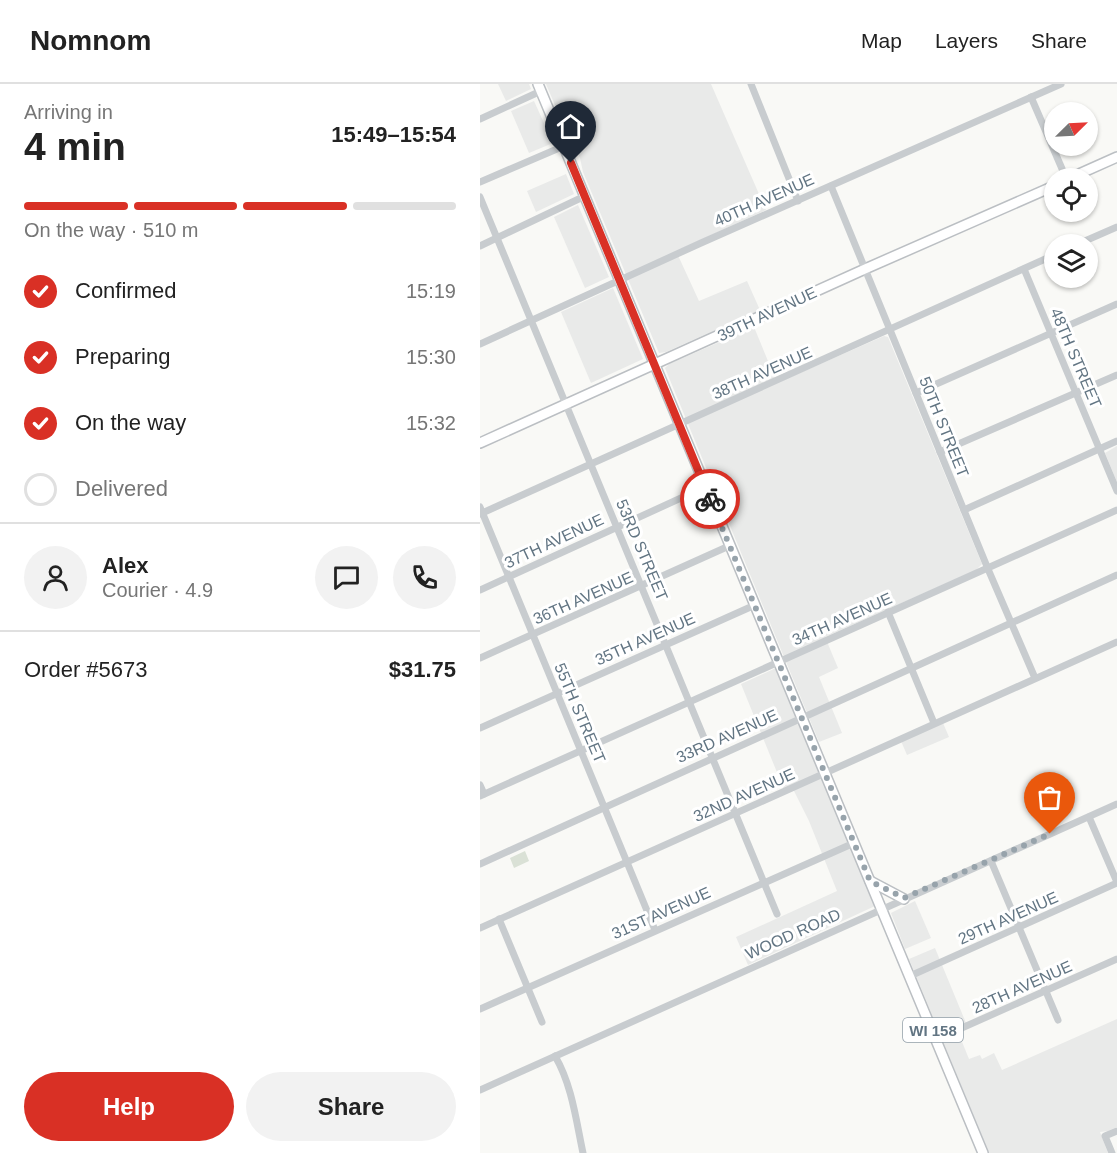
<!DOCTYPE html>
<meta charset="utf-8">
<style>
:root{--surface:#fff;--page:#f2f2f2;--text:#222;--muted:#767676;--line:#e0e0e0;--accent:#d93025}
body{margin:0;font-family:Arial,sans-serif;background:var(--page);color:var(--text);height:100vh;display:flex;flex-direction:column;font-size:22px;white-space:nowrap}
*{box-sizing:border-box;margin:0}
p{font-size:20px;color:var(--muted)}
.icon{flex:none;width:33px;height:33px;fill:none;stroke:currentColor;stroke-width:2;stroke-linecap:round;stroke-linejoin:round}
.map{position:relative;flex:1;overflow:hidden}
.sheet{display:flex;flex-direction:column;background:var(--surface);width:480px}
.sheet>*{flex:none}
.needle{width:39px;rotate:66deg}
.buttons{position:absolute;left:564px;top:18px;display:grid;gap:12px}
.buttons a{display:grid;place-items:center;width:54px;height:54px;border-radius:50%;background:var(--surface);box-shadow:0 2px 4px #0004;font-size:30px}
.pin{position:absolute;display:grid;place-items:center;width:51px;height:51px;color:#fff;margin:-62px -26px;border-radius:50% 50% 50% 0;rotate:-45deg;box-shadow:0 0 6px #0007}
.pin .icon{rotate:45deg}
.courier{position:absolute;display:grid;place-items:center;width:60px;height:60px;margin:-30px;border:4px solid #d93025;border-radius:50%;background:#fff;color:#222;box-shadow:0 2px 8px #0007}
.summary em{font-style:normal;font-weight:800}
.summary div{display:flex;flex-direction:column-reverse}
.summary{display:flex;align-items:center;justify-content:space-between;height:102px;padding:0 24px}
h1{font-size:39px;font-weight:800;line-height:45px}
.bar{display:grid;grid-template-columns:repeat(4,1fr);gap:9px 6px;align-content:center;height:72px;padding:0 24px}
.bar i{height:8px;border-radius:4px;background:var(--line)}
.bar .selected{background:var(--accent)}
.bar p{grid-column:span 4}
.line{display:flex;align-items:center;gap:15px;padding:0 24px;border-top:2px solid var(--line)}
.line div{flex:1}
.round{display:grid;place-items:center;flex:none;width:63px;height:63px;border-radius:32px;background:var(--page)}
ol{padding:0 24px;list-style:none}
li{display:flex;align-items:center;gap:18px;height:66px}
li p{margin-inline-start:auto}
li .icon{padding:6px;border-radius:50%;background:var(--accent);color:#fff;stroke-width:4}
li:last-child{color:var(--muted)}
li i{width:33px;height:33px;border:3px solid var(--line);border-radius:50%}
.cta{display:flex;gap:12px;margin-top:auto;padding:12px 24px}
.cta a{flex:1;height:69px;border-radius:36px;background:var(--accent);color:#fff;font-size:24px;font-weight:800;line-height:69px;text-align:center}
.cta a+a{background:var(--page);color:var(--text)}
header{display:flex;align-items:center;gap:36px;box-sizing:border-box;height:84px;padding:0 30px;background:var(--surface);border-bottom:2px solid var(--line)}
header strong{font-size:28px}
nav{display:flex;gap:33px;margin-inline-start:auto;font-size:21px}
main{display:flex;flex:1;min-height:0}
.map>svg:first-child{display:block}
</style>
<header>
<strong>Nomnom</strong>
<nav><a>Map</a><a>Layers</a><a>Share</a></nav>
</header>
<main>
<section class="sheet">
<div class="summary"><div><h1>4 min</h1><p>Arriving in</p></div><em>15:49–15:54</em></div>
<div class="bar"><i class="selected"></i><i class="selected"></i><i class="selected"></i><i></i><p>On the way · 510 m</p></div>
<ol>
<li><svg class="icon" aria-label="check" viewBox="0 0 24 24"><path d="M5 12l5 5 9-10"/></svg>Confirmed<p>15:19</p></li>
<li><svg class="icon" aria-label="check" viewBox="0 0 24 24"><path d="M5 12l5 5 9-10"/></svg>Preparing<p>15:30</p></li>
<li><svg class="icon" aria-label="check" viewBox="0 0 24 24"><path d="M5 12l5 5 9-10"/></svg>On the way<p>15:32</p></li>
<li><i></i>Delivered</li>
</ol>
<div class="line" style="height:108px"><a class="round"><svg class="icon" aria-label="person" viewBox="0 0 24 24"><circle cx="12" cy="8" r="4"/><path d="M4 21q1-7 8-7t8 7"/></svg></a><div><b>Alex</b><p>Courier · 4.9</p></div><a class="round"><svg class="icon" aria-label="chat" viewBox="0 0 24 24"><path d="M4 5h16v11H9l-5 4z"/></svg></a><a class="round"><svg class="icon" aria-label="phone" viewBox="0 0 24 24"><path d="M5 4h4l2 5-3 2q2 4 5 5l2-3 5 2v4C11 20 4 13 5 4z"/></svg></a></div>
<div class="line" style="height:78px"><div>Order #5673</div><b>$31.75</b></div>
<div class="cta"><a>Help</a><a>Share</a></div>
</section>
<div class="map">
<svg width="637" height="1069" viewBox="0 0 637 1069">
<rect width="100%" height="100%" fill="#f9f9f6"/>
<g fill="#e9eae9">
<polygon points="18,0 49,0 51,5 26,17"/>
<polygon points="66,0 231,0 286,126 196,167 219,217 267,197 280,226 186,268 179,269 103,88 100,74 90,49 86,47"/>
<polygon points="54,17 73,59 49,69 31,27"/>
<polygon points="86,90 94,110 56,128 47,107"/>
<polygon points="98,121 129,193 105,204 74,133"/>
<polygon points="133,204 163,275 111,299 81,228"/>
<polygon points="274,243 297,299 404,252 408,253 502,480 496,486 345,553 358,584 339,593 362,649 339,658 185,284 189,280"/>
<polygon points="637,362 637,398 625,369"/>
<polygon points="296,584 395,822 268,881 256,853 357,807 329,737 313,705 305,708 261,600"/>
<polygon points="463,639 469,653 427,671 421,657"/>
<polygon points="435,817 451,854 425,865 411,829"/>
<polygon points="455,864 486,939 476,943 489,975 500,971 502,975 514,969 522,986 637,935 637,1043 628,1047 620,1048 628,1069 509,1069 429,875"/>
</g>
<polygon fill="#dae1d6" points="45,767 49,777 34,784 30,774"/>
<g fill="none" stroke-linecap="round" stroke-linejoin="round">
<defs>
<g id="major">
<polyline points="58,0 503,1069"/>
<polyline points="590,94 637,73"/>
<polyline points="0,359 385,185 574,102"/>
<polyline points="390,797 424,815"/>
</g>
</defs>
<use href="#major" stroke="#bbbfc3" stroke-width="12"/>
<g stroke="#c8cccf" stroke-width="7">
<polyline points="271,0 318,117"/>
<polyline points="551,13 586,94"/>
<polyline points="0,35 61,7"/>
<polyline points="0,98 84,62"/>
<polyline points="351,102 508,485 555,594"/>
<polyline points="0,113 297,830"/>
<polyline points="598,160 637,143"/>
<polyline points="0,162 105,112"/>
<polyline points="544,185 637,407"/>
<polyline points="0,260 221,159 581,0"/>
<polyline points="436,309 637,220"/>
<polyline points="460,368 637,291"/>
<polyline points="0,423 175,846"/>
<polyline points="484,426 637,357"/>
<polyline points="0,430 574,171"/>
<polyline points="0,506 225,403"/>
<polyline points="408,528 454,639"/>
<polyline points="0,574 249,462"/>
<polyline points="0,644 275,521"/>
<polyline points="0,701 4,710"/>
<polyline points="0,712 637,426"/>
<polyline points="609,733 637,798"/>
<polyline points="511,777 578,936"/>
<polyline points="0,780 637,491"/>
<polyline points="19,835 62,938"/>
<polyline points="0,844 637,558"/>
<polyline points="430,892 637,799"/>
<polyline points="0,925 374,759"/>
<polyline points="457,955 637,875"/>
<path d="M75,972c17,29 21,64 28,97"/>
<polyline points="0,1006 637,720"/>
<polyline points="632,1069 625,1052 637,1047"/>
</g>
<use href="#major" stroke="#fff" stroke-width="9"/>
</g>
<g fill="none" stroke-linecap="round" stroke-linejoin="round">
<polyline stroke="#97a3ab" stroke-width="6" stroke-dasharray="0 10.8" points="230,415 390,797 424,814 570,750"/>
<polyline stroke="#d93025" stroke-width="8" points="91,79 230,415"/>
</g>
<g text-anchor="middle" dominant-baseline="central" stroke-width="6" stroke-linejoin="round" paint-order="stroke">
<rect fill="#fff" stroke="#919ea8" stroke-width="1.5" x="423" y="934" width="60" height="24" rx="4.5"/>
<g font-size="15" font-weight="bold" fill="#627583">
<text x="453" y="946">WI 158</text>
</g>
<g font-size="16" fill="#627583" stroke="#fff">
<text transform="translate(284 116) rotate(-24)">40TH AVENUE</text>
<text transform="translate(287 230) rotate(-25)">39TH AVENUE</text>
<text transform="translate(596 274) rotate(67)">48TH STREET</text>
<text transform="translate(282 289) rotate(-24)">38TH AVENUE</text>
<text transform="translate(464 343) rotate(68)">50TH STREET</text>
<text transform="translate(74 457) rotate(-25)">37TH AVENUE</text>
<text transform="translate(162 466) rotate(67)">53RD STREET</text>
<text transform="translate(103 514) rotate(-24)">36TH AVENUE</text>
<text transform="translate(362 535) rotate(-24)">34TH AVENUE</text>
<text transform="translate(165 555) rotate(-24)">35TH AVENUE</text>
<text transform="translate(100 629) rotate(67)">55TH STREET</text>
<text transform="translate(247 652) rotate(-24)">33RD AVENUE</text>
<text transform="translate(264 711) rotate(-24)">32ND AVENUE</text>
<text transform="translate(181 829) rotate(-24)">31ST AVENUE</text>
<text transform="translate(528 834) rotate(-24)">29TH AVENUE</text>
<text transform="translate(313 850) rotate(-24)">WOOD ROAD</text>
<text transform="translate(542 903) rotate(-24)">28TH AVENUE</text>
</g>
</g>
</svg>
<div class="buttons">
<a><svg class="needle" viewBox="-14 -14 28 28"><path d="M0-13l5 13h-10z" fill="#e53935"/><path d="M0 13l5-13h-10z" fill="#767676"/></svg></a>
<a><svg class="icon" aria-label="locate" viewBox="0 0 24 24"><circle cx="12" cy="12" r="6"/><path d="M12 2v4M12 18v4M2 12h4M18 12h4"/></svg></a>
<a><svg class="icon" aria-label="layers" viewBox="0 0 24 24"><path d="M12 4l9 5-9 5-9-5zM3 14l9 5 9-5"/></svg></a>
</div>
<div class="pin" style="left:570px;top:750px;background:#ea580c"><svg class="icon" aria-label="bag" viewBox="0 0 24 24"><path d="M5 8h14l-1 12H6zM9 8a3 3 0 0 1 6 0"/></svg></div>
<div class="pin" style="left:91px;top:79px;background:#1f2937"><svg class="icon" aria-label="home" viewBox="0 0 24 24"><path d="M3 11l9-7 9 7M6 9v11h12V9"/></svg></div>
<div class="courier" style="left:230px;top:415px"><svg class="icon" aria-label="bike" viewBox="0 0 24 24"><circle cx="6" cy="16" r="4"/><circle cx="18" cy="16" r="4"/><path d="M6 16l4-8h5l3 8M10 8l3 8H6M13 5h3"/></svg></div>
</div>
</main>
